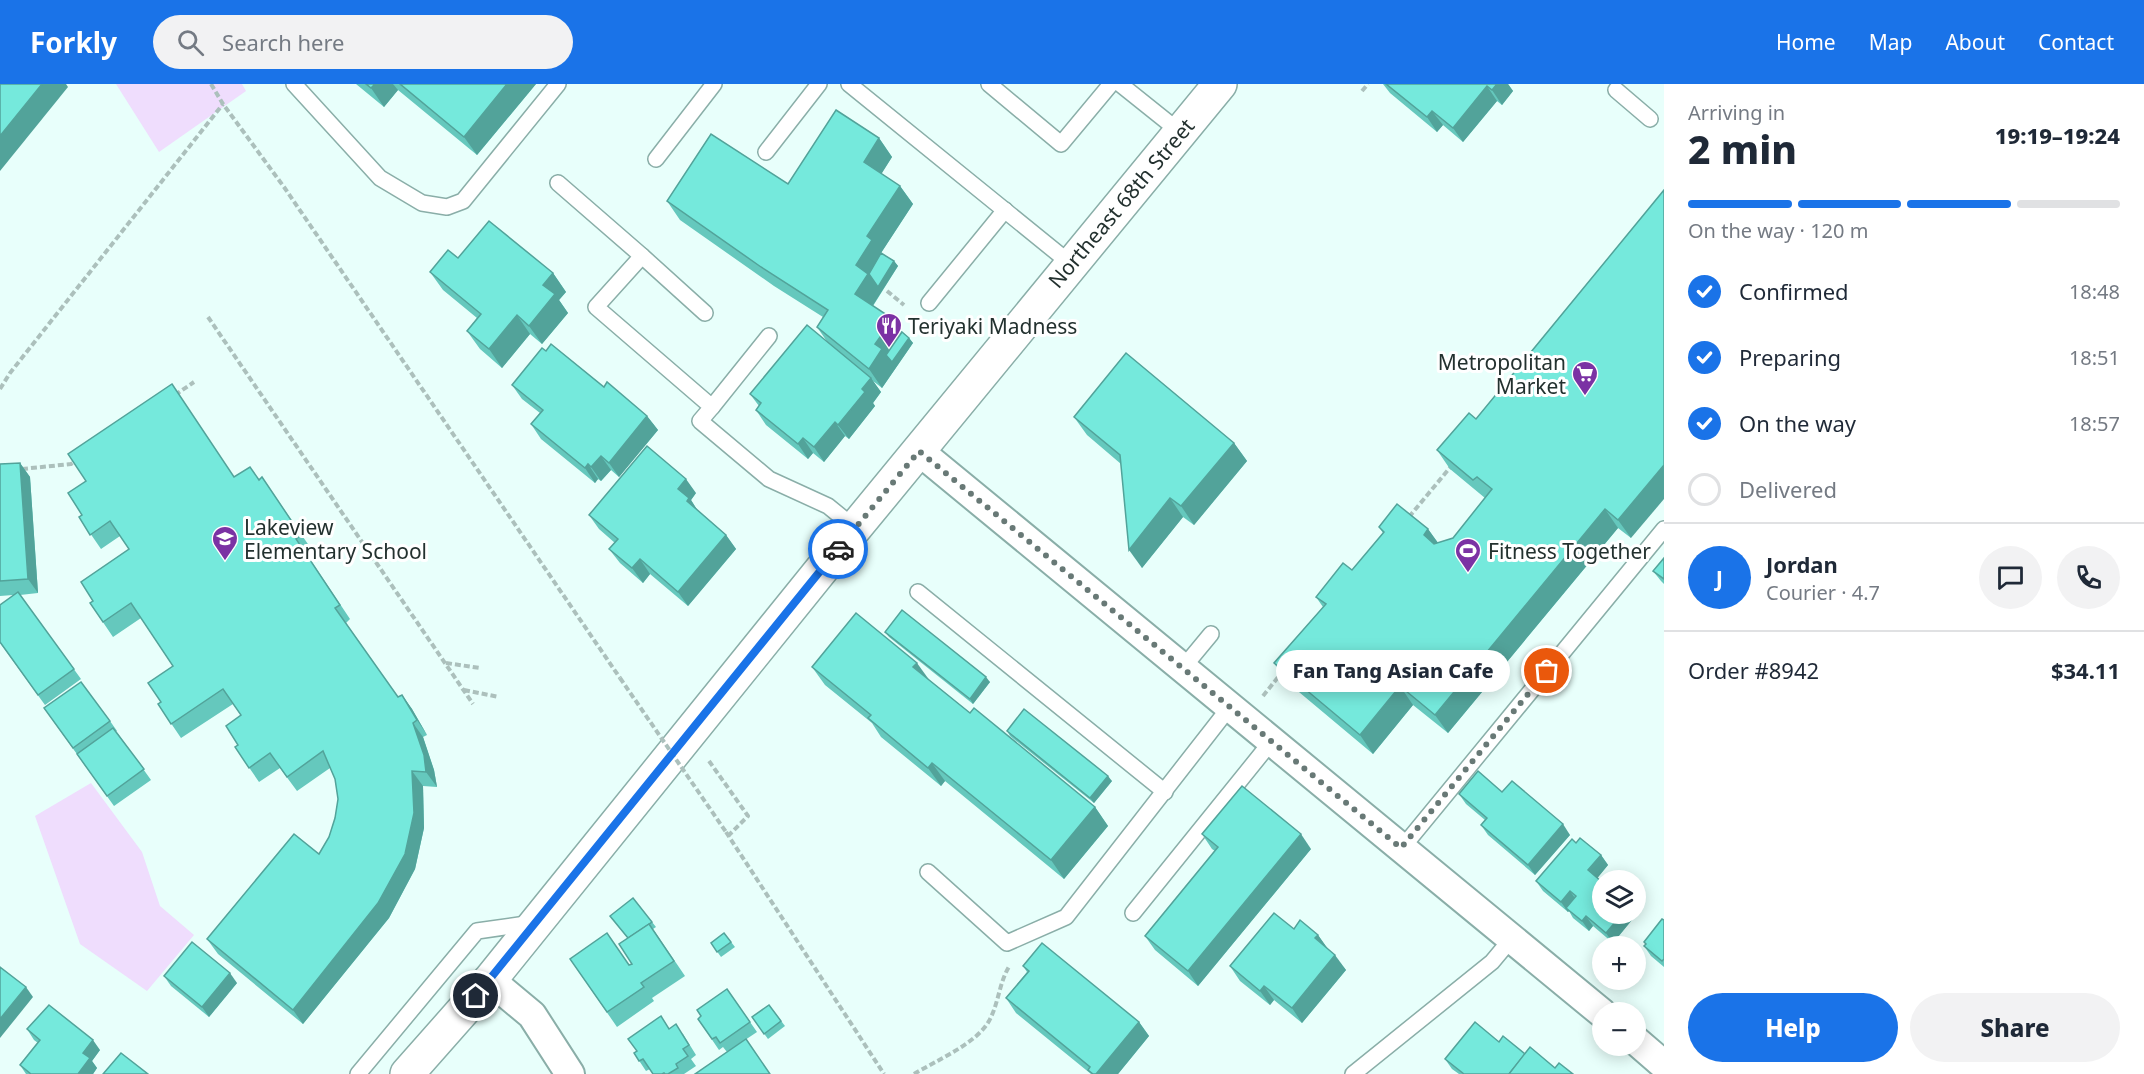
<!DOCTYPE html>
<meta charset="utf-8">
<style>
:root{--surface:#fff;--page:#f2f2f3;--text:#1f2937;--muted:#747a83;--line:#e0e1e3;--accent:#1a73e8}
body{margin:0;font-family:"Noto Sans",sans-serif;background:var(--page);color:var(--text);height:100vh;display:flex;flex-direction:column;font-size:22px;white-space:nowrap}
*{box-sizing:border-box;margin:0}
p{font-size:20px;color:var(--muted)}
.icon{flex:none;width:33px;height:33px;fill:none;stroke:currentColor;stroke-width:2;stroke-linecap:round;stroke-linejoin:round}
.map{position:relative;flex:1;overflow:hidden}
.sheet{display:flex;flex-direction:column;background:var(--surface);width:480px}
.sheet>*{flex:none}
.fabs{position:absolute;left:1592px;top:786px;display:grid;gap:12px}
.fabs a{display:grid;place-items:center;width:54px;height:54px;border-radius:50%;background:var(--surface);box-shadow:0 3px 15px #0003;font-size:30px}
.pin{position:absolute;display:grid;place-items:center;width:51px;height:51px;color:#fff;margin:-26px;border:3px solid #fff;border-radius:50%;box-shadow:0 2px 6px #0007}
.courier{position:absolute;display:grid;place-items:center;width:60px;height:60px;margin:-30px;border:4px solid #1a73e8;border-radius:50%;background:#fff;color:#222;box-shadow:0 2px 8px #0007}
.bubble{position:absolute;height:42px;border-radius:21px;background:var(--surface);box-shadow:0 3px 15px #0003;font-size:20px;font-weight:800;line-height:42px;text-align:center}
.headline em{font-style:normal;font-weight:800}
.headline div{display:flex;flex-direction:column-reverse}
.headline{display:flex;align-items:center;justify-content:space-between;height:102px;padding:0 24px}
h1{font-size:39px;font-weight:800;line-height:45px}
.bar{display:grid;grid-template-columns:repeat(4,1fr);gap:9px 6px;align-content:center;height:72px;padding:0 24px}
.bar i{height:8px;border-radius:4px;background:var(--line)}
.bar .on{background:var(--accent)}
.bar p{grid-column:span 4}
.line{display:flex;align-items:center;gap:15px;padding:0 24px;border-top:2px solid var(--line)}
.line div{flex:1}
.round{display:grid;place-items:center;flex:none;width:63px;height:63px;border-radius:32px;background:var(--page)}
ol{padding:0 24px;list-style:none}
li{display:flex;align-items:center;gap:18px;height:66px}
li p{margin-inline-start:auto}
li .icon{padding:6px;border-radius:50%;background:var(--accent);color:#fff;stroke-width:4}
li:last-child{color:var(--muted)}
li i{width:33px;height:33px;border:3px solid var(--line);border-radius:50%}
.button{display:flex;gap:12px;margin-top:auto;padding:12px 24px}
.button a{flex:1;height:69px;border-radius:36px;background:var(--accent);color:#fff;font-size:24px;font-weight:800;line-height:69px;text-align:center}
.button a+a{background:var(--page);color:var(--text)}
header{display:flex;align-items:center;gap:36px;box-sizing:border-box;height:84px;padding:0 30px;background:var(--accent);color:#fff}
header strong{font-size:28px}
nav{display:flex;gap:33px;margin-inline-start:auto;font-size:21px}
.search{width:420px;height:54px;background:var(--page);display:flex;align-items:center;gap:15px;box-sizing:border-box;padding:0 21px;border-radius:33px;color:var(--muted);font-size:22px}
main{display:flex;flex:1;min-height:0}
.map>svg:first-child{display:block}
</style>
<header>
<strong>Forkly</strong>
<div class="search"><svg class="icon" aria-label="search" viewBox="0 0 24 24"><circle cx="10" cy="10" r="6"/><path d="M15 15l6 6"/></svg>Search here</div>
<nav><a>Home</a><a>Map</a><a>About</a><a>Contact</a></nav>
</header>
<main>
<div class="map">
<svg width="1664" height="990" viewBox="0 0 1664 990">
<rect width="100%" height="100%" fill="#e8fffb"/>
<g fill="#efddfd">
<polygon points="116,0 242,0 246,7 159,68"/>
<polygon points="91,699 142,768 160,822 194,851 147,907 80,860 35,732"/>
</g>
<g fill="none" stroke-linecap="round" stroke-linejoin="round">
<defs>
<g id="service">
<polyline points="294,0 380,94 422,119 447,123 463,117 558,0"/>
<polyline points="849,0 1071,180"/>
<polyline points="989,0 1061,60 1111,0"/>
<polyline points="1120,0 1180,48"/>
<polyline points="1616,6 1650,35"/>
<polyline points="766,68 819,0"/>
<polyline points="656,75 714,0"/>
<polyline points="558,99 642,172 596,223 712,323 700,337 769,395 828,422 855,444"/>
<polyline points="642,172 705,229"/>
<polyline points="929,219 1005,126"/>
<polyline points="712,323 769,252"/>
<polyline points="918,508 1165,708"/>
<polyline points="1182,585 1211,550"/>
<polyline points="1402,764 1664,445"/>
<polyline points="928,788 1007,859 1066,833 1229,624"/>
<polyline points="1133,829 1271,658"/>
<polyline points="358,990 477,847 533,839"/>
<polyline points="1353,990 1492,878 1512,854"/>
</g>
<g id="minor">
<polyline points="919,367 1602,929"/>
<polyline points="490,896 532,931 570,990"/>
<polyline points="1635,956 1664,981"/>
</g>
<polyline id="secondary" points="407,990 490,896 855,444 1220,0"/>
</defs>
<use href="#service" stroke="#8aaea8" stroke-width="18"/>
<use href="#minor" stroke="#8aaea8" stroke-width="32"/>
<use href="#secondary" stroke="#8aaea8" stroke-width="36"/>
<g stroke="#acc0bc" stroke-width="4" stroke-dasharray="6 3" stroke-linecap="butt">
<polyline points="211,0 223,20 284,103 620,594"/>
<polyline points="1362,7 1368,0"/>
<polyline points="887,207 904,221"/>
<polyline points="208,233 473,620"/>
<polyline points="0,305 10,289 223,20"/>
<polyline points="175,311 194,298"/>
<polyline points="22,385 71,380 76,377"/>
<polyline points="1409,433 1453,380"/>
<polyline points="446,579 480,584"/>
<polyline points="464,606 499,613"/>
<polyline points="1263,612 1283,587"/>
<polyline points="709,677 748,732 728,752"/>
<polyline points="726,748 884,990"/>
<path d="M914,990c23,-14 62,-30 75,-53 10,-18 10,-39 21,-56"/>
</g>
<use href="#service" stroke="#fff" stroke-width="15"/>
<use href="#minor" stroke="#fff" stroke-width="28"/>
<use href="#secondary" stroke="#fff" stroke-width="33"/>
<polyline stroke="#acc0bc" stroke-width="4" stroke-dasharray="6 3" stroke-linecap="butt" points="620,594 726,748"/>
</g>
<g fill="#65c8bd">
<polygon points="356,0 536,0 477,71 398,6 384,23"/>
<polygon points="1383,0 1508,0 1513,7 1502,21 1497,17 1463,58 1443,41 1437,48 1390,9"/>
<polygon points="879,54 892,73 881,90 900,102 913,120 881,169 894,177 898,182 873,222 909,254 913,259 882,304 873,297 881,308 873,319 875,322 849,355 845,352 824,378 813,369 808,375 766,341 756,326 759,322 750,310 828,259 817,243 823,233 774,202 680,136 667,117 788,100"/>
<polygon points="1664,106 1631,454 1618,444 1448,649 1413,621 1373,670 1287,598 1274,579 1323,523 1316,513 1352,486 1383,449 1379,443 1428,445 1438,459 1453,454 1485,414 1450,385 1437,366 1476,335"/>
<polygon points="458,174 553,189 566,208 559,216 568,229 542,260 530,250 502,284 480,265 467,247 477,234 443,206 430,188"/>
<polygon points="546,267 604,303 647,332 658,346 619,393 611,386 601,397 598,395 595,399 541,355 531,340 540,329 522,315 512,301"/>
<polygon points="1074,333 1234,359 1247,377 1194,441 1183,433 1142,484 1121,380 1087,351"/>
<polygon points="20,379 30,393 38,509 20,511 81,595 45,621 0,559 13,511 0,512 0,380"/>
<polygon points="234,393 259,395 262,393 312,466 306,469 350,535 346,539 398,613 402,611 412,625 427,651 423,653 434,686 437,703 423,702 424,744 415,785 389,834 303,940 218,870 207,855 319,770 329,753 335,734 338,715 335,695 330,684 297,707 280,684 259,698 235,663 238,661 241,631 233,620 181,654 158,620 161,618 173,582 141,534 113,553 90,519 93,517 129,465 120,452 101,465 79,433 82,431"/>
<polygon points="696,409 691,416 698,427 726,451 736,465 688,522 650,490 643,499 620,479 609,465 615,459 599,445 589,431"/>
<polygon points="1664,474 1664,500 1661,497 1653,487"/>
<polygon points="885,548 990,598 973,620 889,553"/>
<polygon points="812,583 929,596 970,629 1095,723 1108,742 1064,795 945,697 941,702 881,653 872,639 825,601"/>
<polygon points="44,624 110,637 117,647 116,647 151,696 114,722"/>
<polygon points="1007,647 1112,697 1094,719 1010,652"/>
<polygon points="1459,710 1570,751 1535,791 1488,751 1481,741 1485,736 1466,720"/>
<polygon points="1202,750 1311,765 1198,902 1155,866 1145,852 1215,767 1212,765"/>
<polygon points="1576,759 1601,771 1608,781 1597,794 1602,830 1635,829 1636,831 1613,859 1593,842 1589,847 1573,834 1569,827 1568,828 1543,807 1536,797"/>
<polygon points="610,832 652,838 656,843 653,845 685,892 652,914 654,917 617,943 570,875 629,881 632,880 628,854"/>
<polygon points="1664,836 1664,883 1651,872 1644,862 1646,860 1644,858"/>
<polygon points="1294,845 1318,851 1327,864 1346,886 1302,939 1274,916 1270,921 1240,897 1230,882"/>
<polygon points="724,849 735,863 721,873 711,859"/>
<polygon points="1023,882 1139,938 1149,952 1118,990 1091,990 1016,929 1006,914 1027,888"/>
<polygon points="164,892 237,899 209,933 171,902"/>
<polygon points="727,905 757,948 727,968 723,963 719,966 698,935"/>
<polygon points="769,921 785,942 768,955 752,933"/>
<polygon points="27,945 100,966 92,977 97,984 93,990 26,990 20,981 38,959 34,956"/>
<polygon points="669,945 683,950 696,971 691,975 696,982 684,990 653,990 650,985 646,987 634,969"/>
<polygon points="1499,958 1555,984 1573,990 1459,990 1452,985 1445,975"/>
</g>
<g fill="#52a39a">
<polygon points="42,0 66,0 68,3 0,87 0,52"/>
<polygon points="375,0 393,0 398,6 384,23 371,4"/>
<polygon points="507,0 536,0 477,71 464,53"/>
<polygon points="1497,0 1508,0 1513,7 1502,21 1492,6"/>
<polygon points="1487,2 1497,17 1463,58 1453,44"/>
<polygon points="1432,27 1443,41 1437,48 1427,33"/>
<polygon points="879,54 892,73 877,97 864,78"/>
<polygon points="900,102 913,120 881,169 894,177 898,182 868,229 855,210 856,181 867,152"/>
<polygon points="553,189 566,208 559,216 568,229 542,260 529,242 543,201"/>
<polygon points="517,231 530,250 502,284 489,265"/>
<polygon points="893,235 906,254 909,254 913,259 882,304 869,285 875,260"/>
<polygon points="871,294 881,308 873,319 875,322 849,355 838,341 862,305"/>
<polygon points="647,332 658,346 619,393 609,379"/>
<polygon points="835,338 845,352 824,378 814,363"/>
<polygon points="803,354 813,369 808,375 798,360"/>
<polygon points="1234,359 1247,377 1194,441 1181,422"/>
<polygon points="601,372 611,386 601,397 591,383"/>
<polygon points="20,379 30,393 38,509 28,495"/>
<polygon points="588,380 598,395 595,399 585,384"/>
<polygon points="1664,381 1664,415 1631,454 1618,436"/>
<polygon points="686,395 696,409 691,416 699,429 697,432 678,405"/>
<polygon points="1170,414 1183,433 1142,484 1129,466"/>
<polygon points="1605,425 1618,444 1448,649 1435,631"/>
<polygon points="1428,445 1441,463 1437,469 1424,451"/>
<polygon points="726,451 736,465 688,522 678,508"/>
<polygon points="640,475 650,490 643,499 632,484"/>
<polygon points="917,579 930,597 913,583"/>
<polygon points="986,593 990,598 973,620 970,615"/>
<polygon points="1400,602 1413,621 1373,670 1360,651"/>
<polygon points="402,611 412,625 427,651 417,636"/>
<polygon points="413,639 423,653 434,686 437,703 426,688"/>
<polygon points="932,679 945,697 941,702 928,684"/>
<polygon points="412,687 423,702 424,744 415,785 389,834 303,940 293,926"/>
<polygon points="1108,692 1112,697 1094,719 1090,714"/>
<polygon points="1095,723 1108,742 1064,795 1051,776"/>
<polygon points="1563,740 1570,751 1535,791 1528,781"/>
<polygon points="1301,750 1311,765 1198,902 1188,887"/>
<polygon points="1601,771 1608,781 1595,797 1588,786"/>
<polygon points="1570,807 1577,817 1566,824 1569,827 1568,828 1561,818"/>
<polygon points="1635,829 1636,831 1613,859 1606,849 1622,830"/>
<polygon points="1586,832 1593,842 1589,847 1582,837"/>
<polygon points="1318,851 1328,865 1315,854"/>
<polygon points="1335,871 1346,886 1302,939 1292,924"/>
<polygon points="230,889 237,899 209,933 202,923"/>
<polygon points="1264,902 1274,916 1270,921 1260,907"/>
<polygon points="26,903 33,913 0,954 0,935"/>
<polygon points="1139,938 1149,952 1118,990 1096,990"/>
<polygon points="93,956 100,966 92,977 97,984 93,990 78,990 83,969"/>
</g>
<g fill="#75e9dc" stroke="#52a39a" stroke-width="1.5">
<polygon points="0,0 42,0 0,52"/>
<polygon points="366,0 375,0 371,4"/>
<polygon points="400,0 507,0 464,53"/>
<polygon points="1386,0 1497,0 1492,6 1487,2 1453,44 1432,27 1427,33"/>
<polygon points="836,26 879,54 864,78 900,102 867,152 872,156 856,181 868,190 855,210 893,235 875,260 882,265 869,285 817,243 828,226 761,183 667,117 711,50 788,100"/>
<polygon points="1664,106 1664,381 1618,436 1605,425 1435,631 1400,602 1360,651 1274,579 1326,520 1316,513 1343,479 1352,486 1384,448 1379,443 1397,420 1428,445 1424,451 1434,460 1453,454 1492,405 1477,393 1473,396 1437,366 1469,329 1476,335"/>
<polygon points="489,137 553,189 543,201 555,210 529,242 517,231 489,265 467,247 481,230 430,188 448,166 458,174"/>
<polygon points="881,169 894,177 878,203 869,190"/>
<polygon points="807,241 871,294 862,305 865,308 838,341 835,338 814,363 803,354 798,360 756,326 761,319 750,310"/>
<polygon points="902,248 909,254 892,278 886,271"/>
<polygon points="551,260 604,303 607,298 647,332 609,379 601,372 591,383 588,380 585,384 531,340 543,326 512,301 542,264 546,267"/>
<polygon points="1126,269 1234,359 1181,422 1170,414 1129,466 1120,371 1074,333"/>
<polygon points="172,300 234,393 250,383 259,396 262,393 301,451 296,455 340,521 335,524 398,613 402,611 417,636 413,639 424,671 426,688 412,687 414,729 405,770 378,819 293,926 207,855 294,750 319,770 329,753 335,734 338,715 335,695 323,667 287,693 270,669 249,684 235,663 238,661 226,642 241,631 223,605 171,640 158,620 161,618 148,599 173,582 131,519 103,538 90,519 93,517 81,498 129,465 110,437 90,451 79,433 82,431 68,409 86,397 68,370"/>
<polygon points="647,362 686,395 678,405 689,414 687,417 726,451 678,508 640,475 632,484 609,465 618,455 589,431"/>
<polygon points="20,379 28,495 0,497 0,380"/>
<polygon points="1664,474 1664,495 1653,487"/>
<polygon points="18,508 74,585 38,611 0,558 0,521"/>
<polygon points="902,526 986,593 970,615 885,548"/>
<polygon points="856,529 917,579 913,583 970,629 974,624 1095,723 1051,776 932,679 928,684 868,634 871,631 812,583"/>
<polygon points="81,598 110,637 73,664 44,624"/>
<polygon points="1024,625 1108,692 1090,714 1007,647"/>
<polygon points="113,644 144,685 107,712 77,670"/>
<polygon points="1478,687 1502,708 1512,697 1563,740 1528,781 1481,741 1487,734 1459,710"/>
<polygon points="1242,702 1301,750 1188,887 1145,852 1218,763 1202,750"/>
<polygon points="1580,754 1601,771 1588,786 1602,798 1602,830 1622,830 1606,849 1586,832 1582,837 1566,824 1576,812 1570,807 1561,818 1536,797 1572,755 1576,759"/>
<polygon points="633,814 652,838 628,854 610,832"/>
<polygon points="1274,829 1294,845 1300,836 1318,851 1315,854 1335,871 1292,924 1264,902 1260,907 1230,882"/>
<polygon points="1662,835 1664,836 1664,875 1662,877 1644,862 1646,860 1644,858"/>
<polygon points="649,840 674,877 641,899 644,903 607,928 570,875 607,849 629,881 632,880 619,860"/>
<polygon points="724,849 731,858 717,868 711,859"/>
<polygon points="192,858 230,889 202,923 164,892"/>
<polygon points="1042,859 1139,938 1096,990 1093,990 1088,986 1090,983 1006,914 1029,887 1023,882"/>
<polygon points="0,883 26,903 0,935"/>
<polygon points="727,905 750,938 720,959 716,953 712,955 698,935 701,932 697,926"/>
<polygon points="49,921 93,956 83,969 90,974 78,990 31,990 20,981 40,956 27,945"/>
<polygon points="769,921 781,937 764,950 752,933"/>
<polygon points="661,932 669,945 676,940 689,961 683,965 688,972 676,980 678,984 668,990 665,990 664,989 662,990 653,990 643,975 639,977 634,969 637,967 628,955"/>
<polygon points="1475,938 1499,958 1503,952 1525,970 1509,990 1464,990 1445,975"/>
<polygon points="746,955 770,990 695,990"/>
<polygon points="1530,963 1555,984 1559,979 1573,990 1509,990"/>
<polygon points="121,969 148,990 103,990"/>
</g>
<g fill="none" stroke-linecap="round" stroke-linejoin="round">
<polyline stroke="#687976" stroke-width="6" stroke-dasharray="0 10.8" points="838,465 919,367 1401,764 1547,587"/>
<polyline stroke="#1a73e8" stroke-width="8" points="476,912 838,465"/>
</g>
<defs>
<symbol id="restaurant-pin" viewBox="-11 -11 22 30"><path d="M0 17L-7.5 6A9.5 9.5 0 1 1 7.5 6Z" fill="#7b32a4" stroke="#fff"/><path d="M-5-6h1v4h1v-4h1v4h1v-4h1v5L-1.5 .5V6h-2V.5L-5-1ZM5-6V6H3V1.5H1.5Q1.5-4 5-6Z" fill="#fff"/></symbol>
<symbol id="supermarket-pin" viewBox="-11 -11 22 30"><path d="M0 17L-7.5 6A9.5 9.5 0 1 1 7.5 6Z" fill="#7b32a4" stroke="#fff"/><path d="M-6-5.5h2.5l.6 2H6L4.5 2H-2.5L-4.4-4H-6ZM-1.5 3.2a1.3 1.3 0 1 0 .1 0ZM3 3.2a1.3 1.3 0 1 0 .1 0Z" fill="#fff"/></symbol>
<symbol id="school-pin" viewBox="-11 -11 22 30"><path d="M0 17L-7.5 6A9.5 9.5 0 1 1 7.5 6Z" fill="#7b32a4" stroke="#fff"/><path d="M0-5L7-2L0 1L-7-2ZM-4 1L0 2.5L4 1V4Q0 6-4 4Z" fill="#fff"/></symbol>
<symbol id="stadium-pin" viewBox="-11 -11 22 30"><path d="M0 17L-7.5 6A9.5 9.5 0 1 1 7.5 6Z" fill="#7b32a4" stroke="#fff"/><path d="M0-5a6.5 5 0 1 0 0 10a6.5 5 0 1 0 0-10ZM-3.5-1.8h7v3.6h-7Z" fill="#fff"/></symbol>
</defs>
<g fill-rule="evenodd">
<use href="#restaurant-pin" x="874" y="227" width="30" height="40"/>
<use href="#supermarket-pin" x="1570" y="275" width="30" height="40"/>
<use href="#school-pin" x="210" y="440" width="30" height="40"/>
<use href="#stadium-pin" x="1453" y="452" width="30" height="40"/>
</g>
<g text-anchor="middle" dominant-baseline="central" stroke-width="6" stroke-linejoin="round" paint-order="stroke">
<g font-size="21" fill="#23312f" stroke="#fff">
<text transform="translate(1121 119) rotate(-50)">Northeast 68th Street</text>
</g>
<g font-size="21" fill="#23312f" stroke="#fff" text-anchor="start">
<text x="908" y="242">Teriyaki Madness</text>
<text x="1566" y="278" text-anchor="end">Metropolitan<tspan x="1566" dy="24">Market</tspan></text>
<text x="244" y="443">Lakeview<tspan x="244" dy="24">Elementary School</tspan></text>
<text x="1488" y="467">Fitness Together</text>
</g>
</g>
</svg>
<div class="fabs">
<a><svg class="icon" aria-label="layers" viewBox="0 0 24 24"><path d="M12 4l9 5-9 5-9-5zM3 14l9 5 9-5"/></svg></a>
<a>+</a>
<a>−</a>
</div>
<div class="pin" style="left:1547px;top:587px;background:#ea580c"><svg class="icon" aria-label="bag" viewBox="0 0 24 24"><path d="M5 8h14l-1 12H6zM9 8a3 3 0 0 1 6 0"/></svg></div>
<div class="pin" style="left:476px;top:912px;background:#1f2937"><svg class="icon" aria-label="home" viewBox="0 0 24 24"><path d="M3 11l9-7 9 7M6 9v11h12V9"/></svg></div>
<div class="courier" style="left:838px;top:465px"><svg class="icon" aria-label="car" viewBox="0 0 24 24"><path d="M5 17H2v-5l4-1 3-4h7l3 4 3 1v5h-3M9 17h6M6 11h13"/><circle cx="7" cy="17" r="2"/><circle cx="17" cy="17" r="2"/></svg></div>
<div class="bubble" style="left:1276px;top:566px;width:234px">Fan Tang Asian Cafe</div>
</div>
<section class="sheet">
<div class="headline"><div><h1>2 min</h1><p>Arriving in</p></div><em>19:19–19:24</em></div>
<div class="bar"><i class="on"></i><i class="on"></i><i class="on"></i><i></i><p>On the way · 120 m</p></div>
<ol>
<li><svg class="icon" aria-label="check" viewBox="0 0 24 24"><path d="M5 12l5 5 9-10"/></svg>Confirmed<p>18:48</p></li>
<li><svg class="icon" aria-label="check" viewBox="0 0 24 24"><path d="M5 12l5 5 9-10"/></svg>Preparing<p>18:51</p></li>
<li><svg class="icon" aria-label="check" viewBox="0 0 24 24"><path d="M5 12l5 5 9-10"/></svg>On the way<p>18:57</p></li>
<li><i></i>Delivered</li>
</ol>
<div class="line" style="height:108px"><b class="round" style="background:var(--accent);color:#fff">J</b><div><b>Jordan</b><p>Courier · 4.7</p></div><a class="round"><svg class="icon" aria-label="chat" viewBox="0 0 24 24"><path d="M4 5h16v11H9l-5 4z"/></svg></a><a class="round"><svg class="icon" aria-label="phone" viewBox="0 0 24 24"><path d="M5 4h4l2 5-3 2q2 4 5 5l2-3 5 2v4C11 20 4 13 5 4z"/></svg></a></div>
<div class="line" style="height:78px"><div>Order #8942</div><b>$34.11</b></div>
<div class="button"><a>Help</a><a>Share</a></div>
</section>
</main>
